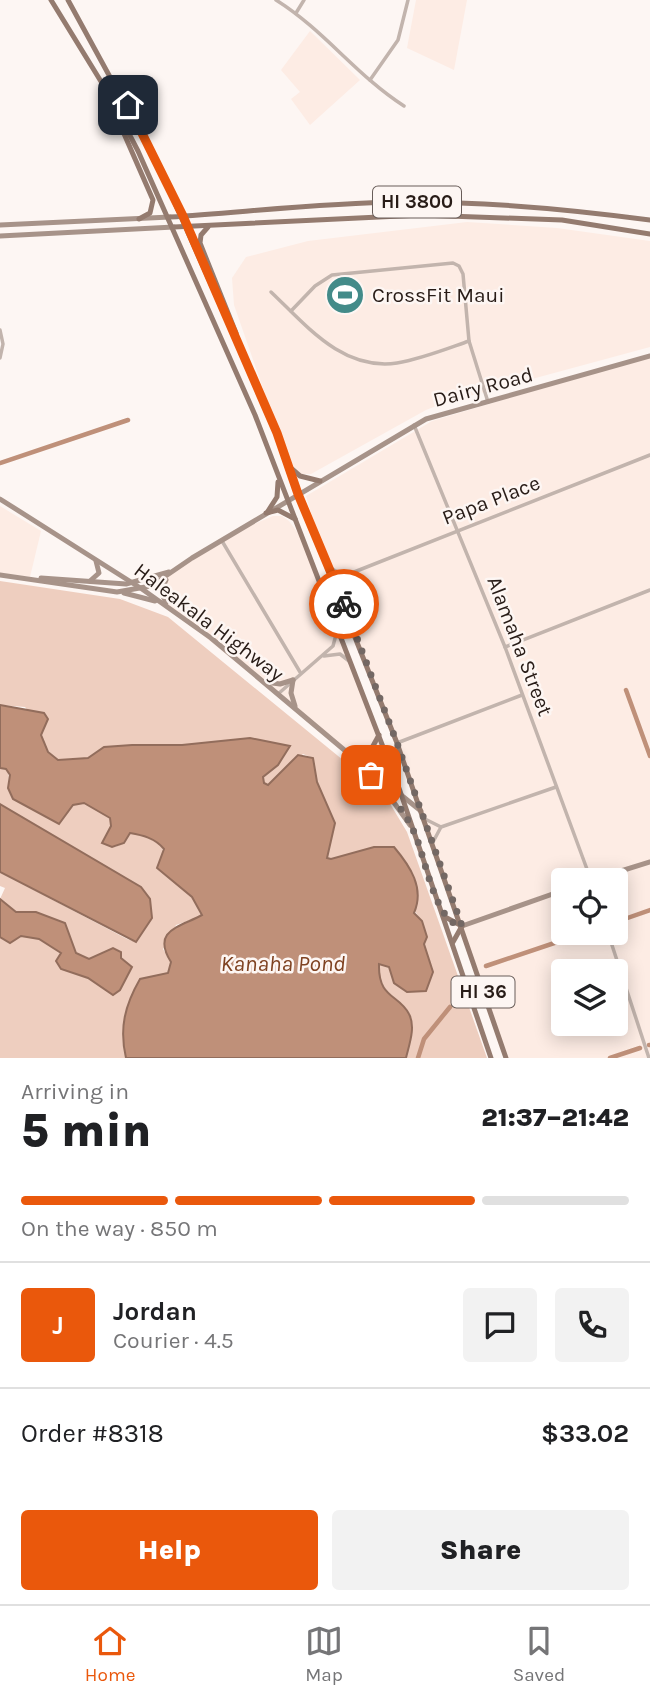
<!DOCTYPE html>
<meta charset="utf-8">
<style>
:root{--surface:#fff;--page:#f2f2f2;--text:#202124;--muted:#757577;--line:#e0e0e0;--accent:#ea580c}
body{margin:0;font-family:Karla,sans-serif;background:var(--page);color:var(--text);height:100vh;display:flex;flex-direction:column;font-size:26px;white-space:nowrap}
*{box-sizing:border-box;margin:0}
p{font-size:23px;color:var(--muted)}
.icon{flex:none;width:38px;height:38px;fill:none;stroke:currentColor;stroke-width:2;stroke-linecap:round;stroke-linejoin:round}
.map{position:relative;height:1058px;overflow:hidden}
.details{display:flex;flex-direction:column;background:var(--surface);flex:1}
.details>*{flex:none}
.buttons{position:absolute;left:551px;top:868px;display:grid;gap:14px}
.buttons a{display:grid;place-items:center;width:77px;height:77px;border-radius:7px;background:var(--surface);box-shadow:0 4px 18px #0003;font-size:35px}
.pin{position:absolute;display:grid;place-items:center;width:60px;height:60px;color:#fff;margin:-30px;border-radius:14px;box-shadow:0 4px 10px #0006}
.courier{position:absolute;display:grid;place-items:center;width:70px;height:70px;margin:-35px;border:5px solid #ea580c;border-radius:50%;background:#fff;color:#222;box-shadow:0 2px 9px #0007}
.headline em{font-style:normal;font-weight:800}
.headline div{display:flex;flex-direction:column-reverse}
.headline{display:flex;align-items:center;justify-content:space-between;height:119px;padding:0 21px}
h1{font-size:46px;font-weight:800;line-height:52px}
.bar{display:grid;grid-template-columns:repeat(4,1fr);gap:10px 7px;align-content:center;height:84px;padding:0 21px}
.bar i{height:9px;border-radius:5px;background:var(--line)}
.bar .on{background:var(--accent)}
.bar p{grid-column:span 4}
.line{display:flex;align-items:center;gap:18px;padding:0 21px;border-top:2px solid var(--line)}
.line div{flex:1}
.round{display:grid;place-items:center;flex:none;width:74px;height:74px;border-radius:7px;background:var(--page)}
.action{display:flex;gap:14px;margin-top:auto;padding:14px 21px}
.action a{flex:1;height:80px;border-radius:7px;background:var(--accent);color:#fff;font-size:28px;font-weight:800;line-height:80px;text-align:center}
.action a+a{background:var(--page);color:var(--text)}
.dock{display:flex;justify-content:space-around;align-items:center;height:98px;border-top:2px solid var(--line);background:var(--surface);font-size:19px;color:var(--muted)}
.dock a{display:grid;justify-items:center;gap:4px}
.dock .on{color:var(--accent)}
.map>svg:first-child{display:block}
</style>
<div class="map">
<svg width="650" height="1058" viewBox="0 0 650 1058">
<rect width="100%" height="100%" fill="#fdf6f3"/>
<g fill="#fdece4" fill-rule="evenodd">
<polygon points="416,0 467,0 454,70 407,48"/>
<polygon points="310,31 360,80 310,125 291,99 300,92 281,70"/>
<polygon points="467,222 557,228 650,241 650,347 444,403 426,410 311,474 301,474 290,466 234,305 232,278 246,257 308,241"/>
<path d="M650,356v702h-145l-75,-227 -111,-291 -13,-44 126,-75zM564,880h52v53h-52zM564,971h52v53h-52z"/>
<polygon points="0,506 41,531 30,577 0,573"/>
<polygon points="273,516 282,516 289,521 309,548 384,748 355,759 167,606 162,596 163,585 170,572 237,531"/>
</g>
<g fill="#eecebf">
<path d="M0,581l120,18 48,18 197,161 24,24 18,30 80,226h-81l3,-45c-17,-14 -31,-26 -30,-49l10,3 5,16 39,-11 -9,-28 3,-7 -5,-15 -48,-75 -43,12 -4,-1 8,-35 -18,-41 -4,-24 -10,-4 -35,31 -4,-2 -1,-6 22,-32 -35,-7 -68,7 -78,2 -16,11 -30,2c-10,-7 -21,-21 -16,-33l-17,-20 -25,-2z"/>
<path d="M0,768l6,1c6,9 0,13 3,22 3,10 39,26 51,32l13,-18 7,-4 30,17 1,8 -8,16 12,5 9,-4 6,-10h9l22,12 3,9 -6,14 34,29 10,19 -26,9 -13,24 8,13 -3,11 -28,6c-15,26 -21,49 -14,79h-126v-121l10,6 11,-7 18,3 22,14v16l27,9 25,17 -6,-42 -18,6 -13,-6 -40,-41h-20l-16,-13 5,-11 -5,-2v-14l127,67 9,3 16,-25 -80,-71 -72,-42z"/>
</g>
<g fill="#bf9079" stroke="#926d5c" stroke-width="2">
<path d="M0,705l44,8 4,6 -7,16 7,17 10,8 30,-2 16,-11 28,-2h50l68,-7 40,8 -12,19 -15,12 1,6 4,2 30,-30 15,3 4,24 18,41 -8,35 4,1 43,-12h20c16,19 31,41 20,66l8,8 5,16 -3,7 9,28 -7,19 -19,1 -13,-9 -5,-16 -10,-3c-1,35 20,30 30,50 7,13 0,31 -3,44h-280c-7,-30 -1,-53 14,-79l28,-6 3,-11c-20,-32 9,-35 31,-47l-10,-18 -35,-29 7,-19c-9,-11 -22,-14 -34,-16l-6,10 -12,4 -10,-4 9,-17 -1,-8 -26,-15 -11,2 -14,19 -46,-25 -5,-11 2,-13 -4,-6 -6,-1z"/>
<polygon points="0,804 141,887 150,899 152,918 136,942 0,872"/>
<polygon points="0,899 16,912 36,912 65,923 76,953 89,959 113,948 121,952 121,958 132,967 120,990 113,995 88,978 61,969 56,961 61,953 39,939 21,936 10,943 0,937"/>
</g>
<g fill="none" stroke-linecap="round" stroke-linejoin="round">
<g stroke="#bf9079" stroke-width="4.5">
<polyline points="0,463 128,420"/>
<polyline points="626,690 650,756"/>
<polyline points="616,922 650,910"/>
<polyline points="486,966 584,933"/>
<polyline points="649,1045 650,1045"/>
<polyline points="418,1058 424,1039 450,1007"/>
<polyline points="610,1058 640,1048"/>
</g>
<g stroke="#c2b4ad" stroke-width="3.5">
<path d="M276,0c48,30 81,76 128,106"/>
<polyline points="296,13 304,0"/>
<polyline points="370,80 398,40 408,0"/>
<path d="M271,292c35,33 71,79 126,71 24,-4 49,-14 72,-22"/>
<polyline points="291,311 315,286 332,275 453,263 459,266 463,274 469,341 488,402"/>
<polyline points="0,330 3,344 0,358"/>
<polyline points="414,425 505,647 591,880"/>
<polyline points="222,541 300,672"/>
<polyline points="329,567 344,576"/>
<polyline points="340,593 339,583 344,576 650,455"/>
<polyline points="505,647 650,590"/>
<polyline points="324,656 340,654 349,661"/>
<polyline points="278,694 333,646 337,631"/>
<polyline points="397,743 522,695"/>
<polyline points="425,819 441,827"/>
<polyline points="433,842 441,827 556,787"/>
<polyline points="608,933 649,1058"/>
</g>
<g stroke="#a79389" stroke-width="5">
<polyline points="0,225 170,217"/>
<polyline points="0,236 174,227"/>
<polyline points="0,499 142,589 211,638 355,759 385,790 410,825"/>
<polyline points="0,575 117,592 151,586 192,558 426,419 650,356"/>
<polyline points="41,578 126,584 169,572"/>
<polyline points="90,581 99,573 96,561"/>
<polyline points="124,593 155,601"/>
<polyline points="166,603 161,591 166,580"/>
<polyline points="293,680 291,693 295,706"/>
<polyline points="265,682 280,684 293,680"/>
<polyline points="355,759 384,748"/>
<polyline points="366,767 421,811"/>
<polyline points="592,880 650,862"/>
<polyline points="462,926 564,890"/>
</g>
<g stroke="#947b6f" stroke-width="5">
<polyline points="51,0 105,88 138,151 255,415 400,791 491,1058"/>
<polyline points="68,0 158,165 277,433 298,494 397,743 506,1058"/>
<polyline points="118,120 153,200 150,213 139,219"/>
<path d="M170,217c76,-5 153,-14 229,-15 85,-1 168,7 251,18"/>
<polyline points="174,227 421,215 562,220 650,234"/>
<polyline points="208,227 201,235 200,243 236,333"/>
<polyline points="292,469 300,476 320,481"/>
<polyline points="268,511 277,497 278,482"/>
<polyline points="266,513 278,510 295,519"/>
<polyline points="368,755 379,735"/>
<polyline points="445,917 462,926"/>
<polyline points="453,942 462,926"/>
</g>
</g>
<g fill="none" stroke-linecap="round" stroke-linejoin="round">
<path stroke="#736864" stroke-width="7" stroke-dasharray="0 12.6" d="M344,604l53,139 65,183c-28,-3 -37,-72 -48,-94 -9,-22 -27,-40 -43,-57"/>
<polyline stroke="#ea580c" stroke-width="9" points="128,105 183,216 277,433 298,494 344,604"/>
</g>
<defs>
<symbol id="stadium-disc" viewBox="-11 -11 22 22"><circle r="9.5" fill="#438b89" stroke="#fdf6f3"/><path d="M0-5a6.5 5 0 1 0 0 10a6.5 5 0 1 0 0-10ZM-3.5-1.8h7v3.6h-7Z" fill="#fff"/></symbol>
</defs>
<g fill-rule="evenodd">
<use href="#stadium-disc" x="323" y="273" width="44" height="44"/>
</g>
<g text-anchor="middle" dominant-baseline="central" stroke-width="5" stroke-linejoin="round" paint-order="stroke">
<g fill="#fdf6f3" stroke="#685d59" stroke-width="2">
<rect x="373" y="186.5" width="88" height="31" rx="5"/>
<rect x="451.5" y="976.5" width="63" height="31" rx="5"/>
</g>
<g font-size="19" font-weight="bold" fill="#281c17">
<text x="417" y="202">HI 3800</text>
<text x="483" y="992">HI 36</text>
</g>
<g font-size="21" fill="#281c17" stroke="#fdf6f3" text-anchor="start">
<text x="372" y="295">CrossFit Maui</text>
</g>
<g font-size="21" fill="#281c17" stroke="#fdf6f3">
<text transform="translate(483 387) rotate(-15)">Dairy Road</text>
<text transform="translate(491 500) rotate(-21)">Papa Place</text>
<text transform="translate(209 622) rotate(37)">Haleakala Highway</text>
<text transform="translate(520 646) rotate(69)">Alamaha Street</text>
</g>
<g font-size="23" font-style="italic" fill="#7f4221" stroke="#fdf6f3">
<text x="283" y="963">Kanaha Pond</text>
</g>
</g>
</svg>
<div class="buttons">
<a><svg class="icon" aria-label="locate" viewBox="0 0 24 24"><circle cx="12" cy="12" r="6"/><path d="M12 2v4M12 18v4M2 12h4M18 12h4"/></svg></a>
<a><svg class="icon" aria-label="layers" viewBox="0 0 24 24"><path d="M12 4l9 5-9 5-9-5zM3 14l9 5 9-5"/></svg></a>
</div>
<div class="pin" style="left:371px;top:775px;background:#ea580c"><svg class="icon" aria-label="bag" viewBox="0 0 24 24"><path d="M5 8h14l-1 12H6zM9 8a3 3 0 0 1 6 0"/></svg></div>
<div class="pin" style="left:128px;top:105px;background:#1f2937"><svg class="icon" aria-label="home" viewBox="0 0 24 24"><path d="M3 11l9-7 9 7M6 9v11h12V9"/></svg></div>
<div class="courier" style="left:344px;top:604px"><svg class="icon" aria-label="bike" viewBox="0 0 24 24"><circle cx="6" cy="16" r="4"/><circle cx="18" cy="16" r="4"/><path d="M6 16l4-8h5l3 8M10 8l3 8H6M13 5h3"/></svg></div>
</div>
<section class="details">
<div class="headline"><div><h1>5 min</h1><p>Arriving in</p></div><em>21:37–21:42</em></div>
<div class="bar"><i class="on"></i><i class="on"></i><i class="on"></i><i></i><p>On the way · 850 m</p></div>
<div class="line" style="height:126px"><b class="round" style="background:var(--accent);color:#fff">J</b><div><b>Jordan</b><p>Courier · 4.5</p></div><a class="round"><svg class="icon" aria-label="chat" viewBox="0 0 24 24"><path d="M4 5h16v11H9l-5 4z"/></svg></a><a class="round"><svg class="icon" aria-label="phone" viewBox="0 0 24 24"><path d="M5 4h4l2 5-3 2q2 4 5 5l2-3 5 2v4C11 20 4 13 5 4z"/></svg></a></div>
<div class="line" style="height:91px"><div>Order #8318</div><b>$33.02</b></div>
<div class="action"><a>Help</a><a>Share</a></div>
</section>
<nav class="dock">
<a class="on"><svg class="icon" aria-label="home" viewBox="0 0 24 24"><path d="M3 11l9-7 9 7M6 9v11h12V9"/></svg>Home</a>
<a><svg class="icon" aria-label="map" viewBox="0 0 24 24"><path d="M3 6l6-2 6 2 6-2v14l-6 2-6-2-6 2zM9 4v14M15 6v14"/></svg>Map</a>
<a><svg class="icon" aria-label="saved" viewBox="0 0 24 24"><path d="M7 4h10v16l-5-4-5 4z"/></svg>Saved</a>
</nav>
